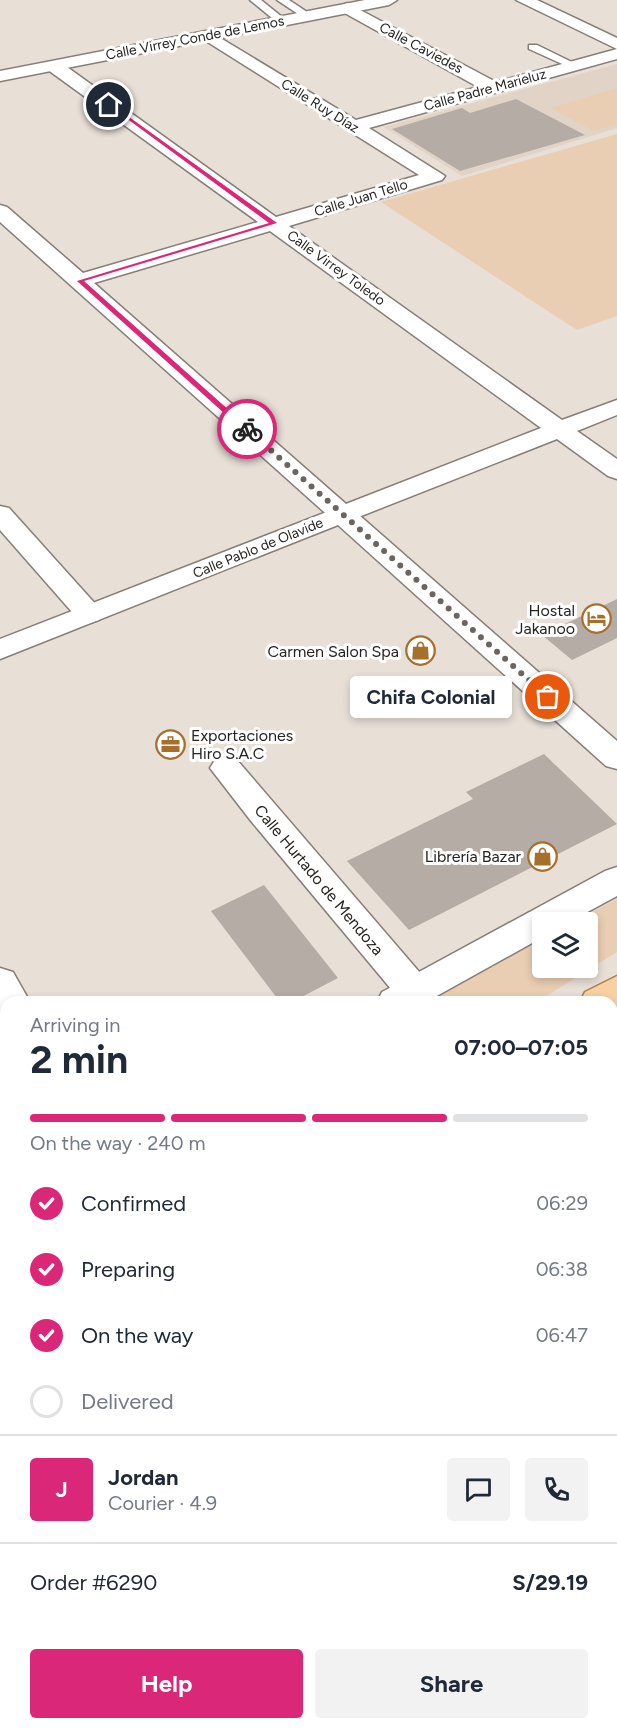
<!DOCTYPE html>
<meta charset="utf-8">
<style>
:root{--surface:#fff;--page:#f2f2f3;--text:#1f2937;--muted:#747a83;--line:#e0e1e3;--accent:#db2777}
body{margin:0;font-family:Figtree,sans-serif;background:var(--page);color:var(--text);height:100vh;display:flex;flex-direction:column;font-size:22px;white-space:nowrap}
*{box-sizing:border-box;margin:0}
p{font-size:20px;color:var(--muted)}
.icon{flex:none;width:33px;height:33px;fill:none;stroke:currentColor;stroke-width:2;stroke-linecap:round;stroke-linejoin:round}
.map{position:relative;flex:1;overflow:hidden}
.sheet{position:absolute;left:0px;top:996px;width:618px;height:734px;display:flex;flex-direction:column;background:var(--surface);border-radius:18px 18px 0 0;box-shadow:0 3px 9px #0003}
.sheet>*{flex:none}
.fabs{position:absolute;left:532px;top:912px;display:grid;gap:12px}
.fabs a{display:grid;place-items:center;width:66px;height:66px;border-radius:6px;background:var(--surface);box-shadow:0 3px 9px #0003;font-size:30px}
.pin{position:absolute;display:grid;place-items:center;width:51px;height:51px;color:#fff;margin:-26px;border:3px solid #fff;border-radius:50%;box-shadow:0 2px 6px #0007}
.courier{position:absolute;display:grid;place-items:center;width:60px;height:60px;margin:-30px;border:4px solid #db2777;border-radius:50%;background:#fff;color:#222;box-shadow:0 2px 8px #0007}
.bubble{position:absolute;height:42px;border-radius:6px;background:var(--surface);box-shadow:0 3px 9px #0003;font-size:20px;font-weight:700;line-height:42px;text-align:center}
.head em{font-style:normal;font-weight:700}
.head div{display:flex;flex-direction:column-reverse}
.head{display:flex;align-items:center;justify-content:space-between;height:102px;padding:0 30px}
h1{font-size:39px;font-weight:700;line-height:45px}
.bar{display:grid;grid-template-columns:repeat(4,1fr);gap:9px 6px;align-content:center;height:72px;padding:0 30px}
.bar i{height:8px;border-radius:4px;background:var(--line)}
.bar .on{background:var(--accent)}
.bar p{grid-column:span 4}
.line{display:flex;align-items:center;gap:15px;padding:0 30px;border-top:2px solid var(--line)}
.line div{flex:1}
.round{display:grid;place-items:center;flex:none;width:63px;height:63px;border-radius:6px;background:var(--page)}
ol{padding:0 30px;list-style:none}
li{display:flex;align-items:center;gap:18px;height:66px}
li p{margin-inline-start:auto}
li .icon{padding:6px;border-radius:50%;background:var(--accent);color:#fff;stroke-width:4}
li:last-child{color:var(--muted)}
li i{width:33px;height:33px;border:3px solid var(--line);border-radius:50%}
.primary-button{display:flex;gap:12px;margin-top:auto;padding:12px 30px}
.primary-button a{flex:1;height:69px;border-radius:6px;background:var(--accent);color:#fff;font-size:24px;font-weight:700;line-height:69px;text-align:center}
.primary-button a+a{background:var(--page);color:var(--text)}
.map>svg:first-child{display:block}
</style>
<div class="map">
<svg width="617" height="1729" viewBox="0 0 617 1729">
<rect width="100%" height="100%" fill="#e8dfd7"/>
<polygon fill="#e1d3c6" points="617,64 617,128 462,176 384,127"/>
<g fill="#e9ceb3">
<polygon points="617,88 617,124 594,131 551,108"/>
<polygon points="617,134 617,316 577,330 381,202"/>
<polygon points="617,899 617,952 537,1002 426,1002 543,939 543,968 588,968 588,922 574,922"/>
<polygon points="6,1535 6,1724 243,1724 242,1729 0,1729 0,1538"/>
</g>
<g fill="#b5ada5">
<polygon points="516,99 585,135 460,171 392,129 462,108 470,113"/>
<polygon points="617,599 617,638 572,660 542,635"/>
<polygon points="544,754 617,824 409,930 347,861 473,799 466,792"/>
<polygon points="264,885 338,978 292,1002 280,1002 211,911"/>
</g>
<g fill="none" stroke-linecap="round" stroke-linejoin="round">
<defs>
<g id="service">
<polygon points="250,0 261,0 287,21 278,23"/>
<polygon points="277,0 289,0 313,16 304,18"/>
<polygon points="529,45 537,45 580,66 571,68 529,49"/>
</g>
<g id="minor">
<polygon points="516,0 537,0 617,38 617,49"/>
<path d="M347,3l149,79 121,-33v10l-248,69 76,48 -3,4 -153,46 273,194 55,-20v15l-40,16 40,28v20l-9,-3 -51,-37 -206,81 -9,2 -9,-2 -333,-298v-17l7,2 76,66 175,-51 -210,-152 -2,-4 2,-4h12l216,155 143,-42 -221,-139 2,-3h12l144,87 122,-33 -137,-76 -2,-3zM270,231l271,197 -195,76 -252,-221z"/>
<polygon points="0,506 9,508 99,608 103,614 99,620 89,623 79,620 0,530"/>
<polygon points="226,757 237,760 427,981 432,991 427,1001 401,1001 251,821 210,768 215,760"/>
</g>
<g id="tertiary">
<polygon points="365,0 397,0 389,5 0,81 0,71"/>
<polygon points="342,506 351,508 617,741 617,769 606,766 338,525 0,659 0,639"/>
<polygon points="0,968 13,972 30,1002 6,1002 6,1015 0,1013"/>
</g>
<g id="secondary">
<polygon points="617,867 617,896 569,922 543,922 543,937 426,1002 377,1002 382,992 605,871"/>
<polygon points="617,1116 617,1151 612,1153 612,1118"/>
<polygon points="326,1724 376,1724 374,1729 324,1729"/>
</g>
<g id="primary">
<polygon points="617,976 617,1008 612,1011 612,1002 580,1002 585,992"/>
<polygon points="617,1037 617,1069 612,1071 612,1038"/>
<polygon points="6,1336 6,1380 0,1382 0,1338"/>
</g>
</defs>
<use href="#service" stroke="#867e77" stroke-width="3"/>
<use href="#minor" stroke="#867e77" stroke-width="3"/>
<use href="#tertiary" stroke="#867e77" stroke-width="3"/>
<use href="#secondary" stroke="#867e77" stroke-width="3"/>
<use href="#primary" stroke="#ad7f4b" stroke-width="3"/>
<polyline stroke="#98918b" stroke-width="5" stroke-dasharray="6 4" stroke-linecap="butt" points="293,1729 296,1724"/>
<use href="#service" fill="#fff" fill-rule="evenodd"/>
<use href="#minor" fill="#fff" fill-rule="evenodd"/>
<use href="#tertiary" fill="#fff" fill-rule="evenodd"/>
<use href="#secondary" fill="#fff" fill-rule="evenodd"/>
<use href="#primary" fill="#f9d0a1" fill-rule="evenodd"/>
</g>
<polygon fill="#db2777" points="107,104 111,104 277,223 84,281 249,428 249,431 244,431 77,281 269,223"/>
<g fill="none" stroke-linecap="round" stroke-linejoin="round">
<polyline stroke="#6a6560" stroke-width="6" stroke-dasharray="0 10.8" points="247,429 548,697"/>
</g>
<defs>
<symbol id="hotel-ring" viewBox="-11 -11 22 22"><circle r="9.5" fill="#fff" stroke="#a76f2c" stroke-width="1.5"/><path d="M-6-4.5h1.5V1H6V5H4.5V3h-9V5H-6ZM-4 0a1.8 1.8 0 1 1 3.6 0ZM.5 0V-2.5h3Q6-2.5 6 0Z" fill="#a76f2c"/></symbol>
<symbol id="shop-ring" viewBox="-11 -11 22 22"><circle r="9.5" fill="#fff" stroke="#a76f2c" stroke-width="1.5"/><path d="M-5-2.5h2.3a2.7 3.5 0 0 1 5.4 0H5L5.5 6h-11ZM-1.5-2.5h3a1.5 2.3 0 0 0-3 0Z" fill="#a76f2c"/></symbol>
<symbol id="office-ring" viewBox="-11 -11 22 22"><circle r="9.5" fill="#fff" stroke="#a76f2c" stroke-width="1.5"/><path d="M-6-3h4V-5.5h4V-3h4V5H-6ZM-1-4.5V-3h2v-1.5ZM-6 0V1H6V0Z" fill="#a76f2c"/></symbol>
</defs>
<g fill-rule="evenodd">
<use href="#hotel-ring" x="580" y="602" width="33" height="33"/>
<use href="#shop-ring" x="404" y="634" width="33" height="33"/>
<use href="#office-ring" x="154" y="728" width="33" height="33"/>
<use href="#shop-ring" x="526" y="840" width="33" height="33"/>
</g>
<g text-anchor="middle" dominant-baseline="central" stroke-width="6" stroke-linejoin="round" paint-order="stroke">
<g font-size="14" fill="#262320" stroke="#fff">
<text transform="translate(195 38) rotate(-11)">Calle Virrey Conde de Lemos</text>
<text transform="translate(421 48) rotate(28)">Calle Caviedes</text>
<text transform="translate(485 90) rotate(-15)">Calle Padre Marieluz</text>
<text transform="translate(320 106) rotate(32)">Calle Ruy Díaz</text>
<text transform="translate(361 198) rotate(-17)">Calle Juan Tello</text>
<text transform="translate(336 268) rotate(36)">Calle Virrey Toledo</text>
<text transform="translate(258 548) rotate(-22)">Calle Pablo de Olavide</text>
</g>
<g font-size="16" fill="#262320" stroke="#fff" text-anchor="end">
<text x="575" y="610">Hostal<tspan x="575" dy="18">Jakanoo</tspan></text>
<text x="399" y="651">Carmen Salon Spa</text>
<text x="191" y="735" text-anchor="start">Exportaciones<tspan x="191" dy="18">Hiro S.A.C</tspan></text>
<text x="521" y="856">Librería Bazar</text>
</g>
<g font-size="16" fill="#262320" stroke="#fff">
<text transform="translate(319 880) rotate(50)">Calle Hurtado de Mendoza</text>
</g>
</g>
</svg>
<div class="fabs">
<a><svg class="icon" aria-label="layers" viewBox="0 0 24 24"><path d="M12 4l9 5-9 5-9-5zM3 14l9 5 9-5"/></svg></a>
</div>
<div class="pin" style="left:548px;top:697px;background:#ea580c"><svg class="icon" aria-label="bag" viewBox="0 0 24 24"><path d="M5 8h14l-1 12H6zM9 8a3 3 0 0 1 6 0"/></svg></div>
<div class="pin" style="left:109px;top:105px;background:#1f2937"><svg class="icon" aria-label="home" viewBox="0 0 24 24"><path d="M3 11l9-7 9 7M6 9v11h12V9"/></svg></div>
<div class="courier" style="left:247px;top:429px"><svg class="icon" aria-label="bike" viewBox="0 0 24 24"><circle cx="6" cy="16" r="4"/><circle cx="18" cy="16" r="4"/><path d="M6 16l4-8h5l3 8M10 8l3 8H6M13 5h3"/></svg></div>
<div class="bubble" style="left:350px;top:676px;width:162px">Chifa Colonial</div>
<section class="sheet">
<div class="head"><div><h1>2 min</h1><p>Arriving in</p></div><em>07:00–07:05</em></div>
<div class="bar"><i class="on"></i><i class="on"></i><i class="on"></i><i></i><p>On the way · 240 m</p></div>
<ol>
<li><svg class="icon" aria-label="check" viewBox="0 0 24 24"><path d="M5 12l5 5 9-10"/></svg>Confirmed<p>06:29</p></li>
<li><svg class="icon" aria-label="check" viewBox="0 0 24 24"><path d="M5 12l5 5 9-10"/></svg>Preparing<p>06:38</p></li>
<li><svg class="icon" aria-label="check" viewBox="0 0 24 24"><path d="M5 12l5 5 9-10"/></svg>On the way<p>06:47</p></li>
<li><i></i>Delivered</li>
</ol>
<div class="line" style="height:108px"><b class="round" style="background:var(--accent);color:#fff">J</b><div><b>Jordan</b><p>Courier · 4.9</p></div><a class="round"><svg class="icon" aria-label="chat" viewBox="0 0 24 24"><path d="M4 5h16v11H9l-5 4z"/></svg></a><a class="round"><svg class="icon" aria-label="phone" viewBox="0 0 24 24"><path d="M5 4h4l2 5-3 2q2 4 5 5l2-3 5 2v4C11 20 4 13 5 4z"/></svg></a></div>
<div class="line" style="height:78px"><div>Order #6290</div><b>S/29.19</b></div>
<div class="primary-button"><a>Help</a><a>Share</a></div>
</section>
</div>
